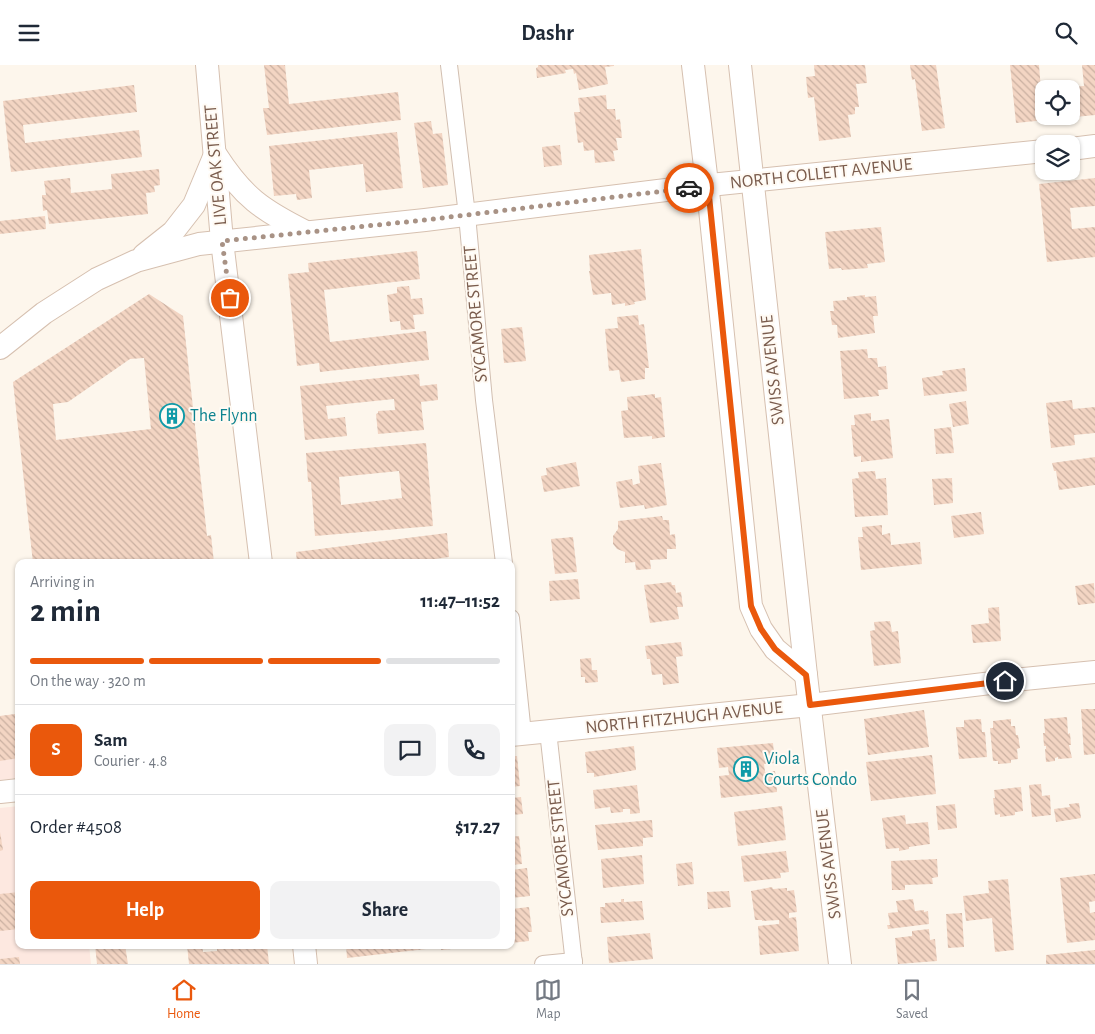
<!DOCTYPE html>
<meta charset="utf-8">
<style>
:root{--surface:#fff;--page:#f2f2f3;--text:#1f2937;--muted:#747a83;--line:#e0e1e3;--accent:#ea580c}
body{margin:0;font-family:"Alegreya Sans",sans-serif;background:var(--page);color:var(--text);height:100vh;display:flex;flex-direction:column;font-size:19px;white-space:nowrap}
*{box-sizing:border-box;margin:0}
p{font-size:16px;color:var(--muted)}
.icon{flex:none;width:28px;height:28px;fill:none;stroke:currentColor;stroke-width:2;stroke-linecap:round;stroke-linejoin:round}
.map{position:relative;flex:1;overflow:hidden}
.sheet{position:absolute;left:15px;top:494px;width:500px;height:390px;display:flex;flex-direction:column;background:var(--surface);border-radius:10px;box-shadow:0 1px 4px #0004}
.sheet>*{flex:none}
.buttons{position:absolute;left:1035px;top:15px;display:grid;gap:10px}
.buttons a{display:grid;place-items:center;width:45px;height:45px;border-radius:10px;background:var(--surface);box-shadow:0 1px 4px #0004;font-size:25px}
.pin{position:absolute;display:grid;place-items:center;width:42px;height:42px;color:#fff;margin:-21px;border:2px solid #fff;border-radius:50%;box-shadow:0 1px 5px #0007}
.courier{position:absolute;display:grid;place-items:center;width:50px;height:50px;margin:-25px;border:4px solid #ea580c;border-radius:50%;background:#fff;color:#222;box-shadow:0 1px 6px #0007}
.overview em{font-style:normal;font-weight:700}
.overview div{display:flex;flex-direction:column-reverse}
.overview{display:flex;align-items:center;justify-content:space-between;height:85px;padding:0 15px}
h1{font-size:32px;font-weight:700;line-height:38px}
.bar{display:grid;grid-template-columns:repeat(4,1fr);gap:8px 5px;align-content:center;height:60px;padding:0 15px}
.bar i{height:6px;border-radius:4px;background:var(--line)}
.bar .current{background:var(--accent)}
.bar p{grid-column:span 4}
.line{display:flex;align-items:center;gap:12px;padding:0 15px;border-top:1px solid var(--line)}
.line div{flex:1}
.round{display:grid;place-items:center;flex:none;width:52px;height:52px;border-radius:10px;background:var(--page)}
.primary-button{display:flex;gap:10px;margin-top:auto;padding:10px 15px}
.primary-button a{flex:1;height:58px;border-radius:10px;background:var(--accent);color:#fff;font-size:20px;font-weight:700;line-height:58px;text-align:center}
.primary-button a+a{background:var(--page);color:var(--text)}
header{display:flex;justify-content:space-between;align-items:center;height:65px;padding:0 15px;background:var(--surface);font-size:22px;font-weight:700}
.menu{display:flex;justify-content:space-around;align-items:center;height:70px;border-top:1px solid var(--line);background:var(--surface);font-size:14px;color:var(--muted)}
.menu a{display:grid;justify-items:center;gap:2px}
.menu .current{color:var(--accent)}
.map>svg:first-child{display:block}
</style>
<header><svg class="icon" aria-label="menu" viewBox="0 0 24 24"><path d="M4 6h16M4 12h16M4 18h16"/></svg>Dashr<svg class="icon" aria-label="search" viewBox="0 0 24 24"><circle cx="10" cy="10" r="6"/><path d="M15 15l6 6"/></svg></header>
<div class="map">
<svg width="1095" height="899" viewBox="0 0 1095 899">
<defs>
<pattern id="building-back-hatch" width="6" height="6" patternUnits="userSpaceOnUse" patternTransform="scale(1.25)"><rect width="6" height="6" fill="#f3d5c3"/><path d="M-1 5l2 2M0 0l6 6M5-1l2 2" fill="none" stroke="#cab0a1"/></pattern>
</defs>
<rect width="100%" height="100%" fill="#fdf6ec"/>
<g fill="#fde8e0">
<polygon points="19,649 19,713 0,715 0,651"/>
<polygon points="19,741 19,880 89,880 91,899 0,899 0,743"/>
</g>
<g fill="url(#building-back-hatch)" fill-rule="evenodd">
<polygon points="264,0 285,0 289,39 398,27 401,55 267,70 263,43 269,43"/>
<polygon points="538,0 614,0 614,1 605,2 608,19 579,25 576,8 574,9 573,4 565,5 566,8 537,13 536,3 538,2"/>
<polygon points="814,0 865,0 867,18 856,19 859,42 855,42 855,49 848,50 851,72 819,76 814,32 808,33 806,12 815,11"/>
<polygon points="910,0 936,0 945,63 922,66 915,14 912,15"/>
<polygon points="1010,0 1039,0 1041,25 1044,24 1044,51 1071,51 1071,24 1066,24 1065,22 1084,21 1082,0 1095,0 1095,50 1016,58"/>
<polygon points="134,20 137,47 23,60 25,78 139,65 142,92 11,107 3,36"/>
<polygon points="606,30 607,44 615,44 616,55 620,54 622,73 616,73 618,85 613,86 615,96 595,98 594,85 584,86 583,77 578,78 574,47 580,47 578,33"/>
<polygon points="431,56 433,69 442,68 448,120 423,123 414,58"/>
<polygon points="397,67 403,123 366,127 363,99 309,105 312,133 297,135 296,129 274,131 269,81"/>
<polygon points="560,80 562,100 544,102 542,82"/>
<polygon points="159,104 160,120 154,121 155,127 146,128 148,149 49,159 47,145 43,146 42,130 46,130 44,116 70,113 71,128 112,124 111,109"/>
<polygon points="1095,113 1095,141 1070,143 1072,164 1095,162 1095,192 1047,197 1039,119"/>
<polygon points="45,151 46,164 0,169 0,156"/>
<polygon points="881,162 885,197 867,199 868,203 842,205 841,203 829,204 825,167"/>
<polygon points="641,184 646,235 634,237 635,239 625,241 625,238 612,240 611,228 593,230 589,206 590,206 589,190"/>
<polygon points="417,186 420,214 324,225 330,277 426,266 429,295 320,307 319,298 297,301 288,209 309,207 308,198"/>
<polygon points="409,221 411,234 422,233 424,249 413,250 415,264 401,265 400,256 390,257 387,230 397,228 397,222"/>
<path d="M149,229l34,22 24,220 4,-1 3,28h-181l-20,-181zM144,293l7,71 -95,11 -3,-36 15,-2 62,-43z"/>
<polygon points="865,230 865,232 876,231 878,251 873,251 875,268 838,273 837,260 832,260 830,246 834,246 833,236 847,235 847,232"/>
<polygon points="638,250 639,260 644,259 649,303 645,303 645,314 621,317 619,305 609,306 605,264 618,263 617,252"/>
<polygon points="522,262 526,296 504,298 501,264"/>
<polygon points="867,284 868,293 877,293 878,302 886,301 888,324 878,325 879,331 844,334 840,286"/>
<polygon points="965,303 967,326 924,331 922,313 943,310 942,306"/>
<polygon points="419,309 420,321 437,319 438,335 421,337 424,365 378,369 376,349 378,348 378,346 395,345 394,334 326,341 328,354 345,352 347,371 305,375 300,321"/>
<polygon points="655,329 655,333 661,332 665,372 652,374 652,371 624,373 621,346 628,345 627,332"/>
<polygon points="1072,335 1073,344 1095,342 1095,368 1074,370 1075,380 1051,383 1046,338"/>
<polygon points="966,336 969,359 953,362 949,339"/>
<polygon points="871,348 871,356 889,354 893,393 861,397 861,391 854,392 851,360 855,360 854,350"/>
<polygon points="951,362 954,388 936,389 934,364"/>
<path d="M426,378l7,83 -118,10 -4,-54h-3l-2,-29zM399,406l3,27 -61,7 -2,-28z"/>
<polygon points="1095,392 1095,420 1059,425 1056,406 1054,406 1052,398"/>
<polygon points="576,397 580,421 544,427 541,411 547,410 546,403"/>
<polygon points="661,398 667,440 645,444 644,440 620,443 616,417 632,414 633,420 640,418 638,401"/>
<polygon points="875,406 876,414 886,413 888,450 855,452 852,414 859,413 858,407"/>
<polygon points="952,413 953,438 934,440 932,414"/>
<polygon points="981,447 984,469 954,473 951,451"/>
<polygon points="662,451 663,455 669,455 670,470 675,469 676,484 667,484 667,494 650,495 651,504 636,505 635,497 625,498 625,487 617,484 613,479 613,471 618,464 618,456"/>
<polygon points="882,460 882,470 890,468 891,480 920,477 922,499 861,505 858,472 863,472 862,462"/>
<polygon points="447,468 449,492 407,498 297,498 296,487"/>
<polygon points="573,472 577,507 555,509 551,474"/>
<polygon points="578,514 580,534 550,536 549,516"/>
<polygon points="671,517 672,520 675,520 676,528 681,527 683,542 677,542 679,554 650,558 644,520"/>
<polygon points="1094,518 1095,538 1078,540 1075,521"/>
<polygon points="999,542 1001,576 973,578 971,560 989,558 988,543"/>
<polygon points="890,556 892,567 898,566 901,598 874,601 870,566 875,565 874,557"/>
<polygon points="681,577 683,591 676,592 679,618 663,620 662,609 652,610 650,594 647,594 645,581"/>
<polygon points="591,593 592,605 597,605 598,617 585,618 585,612 581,612 580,594"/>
<polygon points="1081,644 1095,644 1095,689 1084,690"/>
<polygon points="924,645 929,682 868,690 864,654"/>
<polygon points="15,649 19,693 0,696 0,651"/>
<polygon points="1067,652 1068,669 1070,668 1071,680 1069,680 1072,693 1058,694 1058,692 1055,693 1055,696 1046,697 1045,684 1046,684 1046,681 1044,681 1043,668 1045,668 1044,654"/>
<polygon points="981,654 982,667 985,667 987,692 959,694 956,662 964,662 964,655"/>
<polygon points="1011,654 1011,661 1015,661 1016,670 1018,670 1020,683 1017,684 1018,694 1011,695 1011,698 998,699 998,696 993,696 990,663 993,663 993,656"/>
<polygon points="773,678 775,698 764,699 765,707 775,706 777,727 721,733 719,711 729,710 728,702 719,703 717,683"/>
<polygon points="634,681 636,705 594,712 594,708 587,708 585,687"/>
<polygon points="932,690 936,729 871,736 866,697"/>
<polygon points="511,691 517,691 520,721 511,722"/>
<polygon points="1041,719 1042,731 1050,730 1051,750 1032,752 1029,720"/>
<polygon points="637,720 640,748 630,749 630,744 623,744 623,747 611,748 610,742 595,744 593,725"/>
<polygon points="1021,722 1023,746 1015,747 1015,750 1000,752 1000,749 995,750 993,733 995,733 994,725"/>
<polygon points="521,732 523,749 511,750 511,733"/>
<polygon points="1079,738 1081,753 1056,757 1054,744 1070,742 1069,739"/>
<polygon points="955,739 957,763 938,765 936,741"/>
<polygon points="782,741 786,775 738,781 734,747"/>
<polygon points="905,750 906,759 928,757 930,779 909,782 909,784 899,786 899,783 886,784 882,753"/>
<polygon points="652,755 653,772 643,773 643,781 598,785 595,760"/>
<polygon points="0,767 3,785 0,786"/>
<polygon points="519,771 522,799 511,800 511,772"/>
<polygon points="786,786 789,807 780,808 781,813 744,817 741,791"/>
<polygon points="642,790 644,819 603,823 601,794"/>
<polygon points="937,794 938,812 932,813 933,819 905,820 905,825 892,825 891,796"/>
<polygon points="692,797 694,819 678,821 676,799"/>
<polygon points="527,803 530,831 511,833 511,805"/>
<polygon points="1095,809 1095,836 1089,837 1090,848 1095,847 1095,875 1067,878 1060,813"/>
<polygon points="1008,814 1014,885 995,887 992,853 966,856 963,831 989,828 988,816"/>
<polygon points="772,822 773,824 787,823 787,826 794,825 797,847 789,848 789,853 796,852 799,886 760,890 758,861 779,859 779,855 762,856 762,855 755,855 751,826"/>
<polygon points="729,826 731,842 708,844 707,827"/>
<polygon points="19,827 19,864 0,866 0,829"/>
<polygon points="621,834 624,834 624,837 642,836 644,855 601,858 600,842 605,842 605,838 621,837"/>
<polygon points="913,834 915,846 924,845 924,847 928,846 929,859 888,864 887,860 890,860 888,848 898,847 896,836"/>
<polygon points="529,842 532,867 528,867 529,876 511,878 511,844"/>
<polygon points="962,848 964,882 948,883 946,849"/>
<polygon points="929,864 930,875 935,874 937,896 898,899 895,873 912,871 912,866"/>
<polygon points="650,868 653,894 609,898 607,872"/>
<polygon points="95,880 125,880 128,899 97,899"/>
<polygon points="187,880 202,880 203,887 217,886 217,880 267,880 269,899 189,899"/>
<polygon points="346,880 426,880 426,884 347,893"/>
<polygon points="441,880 462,880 462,883 441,885"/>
<polygon points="1095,885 1095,899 1046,899 1046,890"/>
<polygon points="19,892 20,899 0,899 0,894"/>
</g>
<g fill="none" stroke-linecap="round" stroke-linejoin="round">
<defs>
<g id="street">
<polyline points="449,0 467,150 484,335 504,498"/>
<polyline points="511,553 523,669"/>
<polyline points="548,666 574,899"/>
<polyline points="543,899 574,896"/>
</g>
<g id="secondary">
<polyline points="207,0 222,176 261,498"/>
<polyline points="693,0 710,144 751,541 761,564 775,584 806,610"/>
<polyline points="740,0 806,610 840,899"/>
<polyline points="1071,84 1095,81"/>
<path d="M216,90c27,42 46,55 90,77"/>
<polyline points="144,190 173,167 194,140 214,92"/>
<polyline points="0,283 44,248 97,214 136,196 199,179 425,155 690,122 1044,86"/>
<polyline points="511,670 810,640 1024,614 1095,607"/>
<polyline points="0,727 19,725"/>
<polyline points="304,880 306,899"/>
</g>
</defs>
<use href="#street" stroke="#d1beb0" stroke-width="18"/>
<use href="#secondary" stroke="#d6c0b0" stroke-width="24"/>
<use href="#street" stroke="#fff" stroke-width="16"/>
<use href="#secondary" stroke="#fff" stroke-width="22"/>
</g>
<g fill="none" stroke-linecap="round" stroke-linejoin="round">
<polyline stroke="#a89285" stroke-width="5" stroke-dasharray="0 9" points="230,233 222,176 425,155 689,123"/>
<polyline stroke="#ea580c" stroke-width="6" points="689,123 708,121 751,541 761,564 775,584 806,610 810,640 1005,616"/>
</g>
<defs>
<symbol id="building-ring" viewBox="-11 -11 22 22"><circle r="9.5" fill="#fffaf3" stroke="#0f9aa8" stroke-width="1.5"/><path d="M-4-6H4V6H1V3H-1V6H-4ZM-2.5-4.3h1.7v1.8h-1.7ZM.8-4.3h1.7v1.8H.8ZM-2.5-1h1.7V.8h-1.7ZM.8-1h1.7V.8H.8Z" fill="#0f9aa8"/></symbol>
</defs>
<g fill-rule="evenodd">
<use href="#building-ring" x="158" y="337" width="28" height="28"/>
<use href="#building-ring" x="732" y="690" width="28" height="28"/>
</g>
<g text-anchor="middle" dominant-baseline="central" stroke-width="4" stroke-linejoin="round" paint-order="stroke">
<g font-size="18" fill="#7a5c4d" stroke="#fffaf3">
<text transform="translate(216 100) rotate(-95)">LIVE OAK STREET</text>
<text transform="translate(821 109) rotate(-6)">NORTH COLLETT AVENUE</text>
<text transform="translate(476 249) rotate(-95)">SYCAMORE STREET</text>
<text transform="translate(773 305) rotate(-96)">SWISS AVENUE</text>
<text transform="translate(684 653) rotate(-6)">NORTH FITZHUGH AVENUE</text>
<text transform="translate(561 783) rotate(-96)">SYCAMORE STREET</text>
<text transform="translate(829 799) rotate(-97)">SWISS AVENUE</text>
</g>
<g font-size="18" fill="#0d838f" stroke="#fffaf3" text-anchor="start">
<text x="190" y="351">The Flynn</text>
<text x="764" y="694">Viola<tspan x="764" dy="21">Courts Condo</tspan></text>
</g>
</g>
</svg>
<div class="buttons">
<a><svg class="icon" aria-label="locate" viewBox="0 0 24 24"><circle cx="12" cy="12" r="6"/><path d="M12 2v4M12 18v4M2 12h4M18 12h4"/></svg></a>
<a><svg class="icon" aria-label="layers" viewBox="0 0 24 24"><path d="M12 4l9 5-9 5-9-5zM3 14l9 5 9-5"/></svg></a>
</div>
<div class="pin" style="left:230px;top:233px;background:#ea580c"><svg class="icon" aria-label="bag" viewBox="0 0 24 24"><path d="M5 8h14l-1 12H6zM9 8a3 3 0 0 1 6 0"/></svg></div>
<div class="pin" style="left:1005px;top:616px;background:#1f2937"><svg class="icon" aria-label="home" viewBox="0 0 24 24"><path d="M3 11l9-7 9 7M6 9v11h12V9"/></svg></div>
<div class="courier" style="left:689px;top:123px"><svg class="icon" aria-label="car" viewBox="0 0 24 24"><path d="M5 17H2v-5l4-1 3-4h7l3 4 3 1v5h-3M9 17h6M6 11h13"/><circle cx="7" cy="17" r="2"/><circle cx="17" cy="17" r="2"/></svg></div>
<section class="sheet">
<div class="overview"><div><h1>2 min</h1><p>Arriving in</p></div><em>11:47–11:52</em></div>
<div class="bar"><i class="current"></i><i class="current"></i><i class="current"></i><i></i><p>On the way · 320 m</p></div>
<div class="line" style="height:90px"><b class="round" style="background:var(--accent);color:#fff">S</b><div><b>Sam</b><p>Courier · 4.8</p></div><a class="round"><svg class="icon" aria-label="chat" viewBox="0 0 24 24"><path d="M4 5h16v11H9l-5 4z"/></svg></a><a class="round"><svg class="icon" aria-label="phone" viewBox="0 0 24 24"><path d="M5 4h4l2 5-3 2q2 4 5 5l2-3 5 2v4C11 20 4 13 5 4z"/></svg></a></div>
<div class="line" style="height:65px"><div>Order #4508</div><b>$17.27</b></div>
<div class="primary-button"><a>Help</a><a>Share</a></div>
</section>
</div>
<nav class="menu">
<a class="current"><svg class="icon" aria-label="home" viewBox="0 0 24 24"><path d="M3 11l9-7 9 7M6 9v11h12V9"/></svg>Home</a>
<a><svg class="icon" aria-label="map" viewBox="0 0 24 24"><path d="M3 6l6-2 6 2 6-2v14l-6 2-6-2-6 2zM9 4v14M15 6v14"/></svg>Map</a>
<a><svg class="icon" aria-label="saved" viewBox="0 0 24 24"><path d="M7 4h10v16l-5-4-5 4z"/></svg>Saved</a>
</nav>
